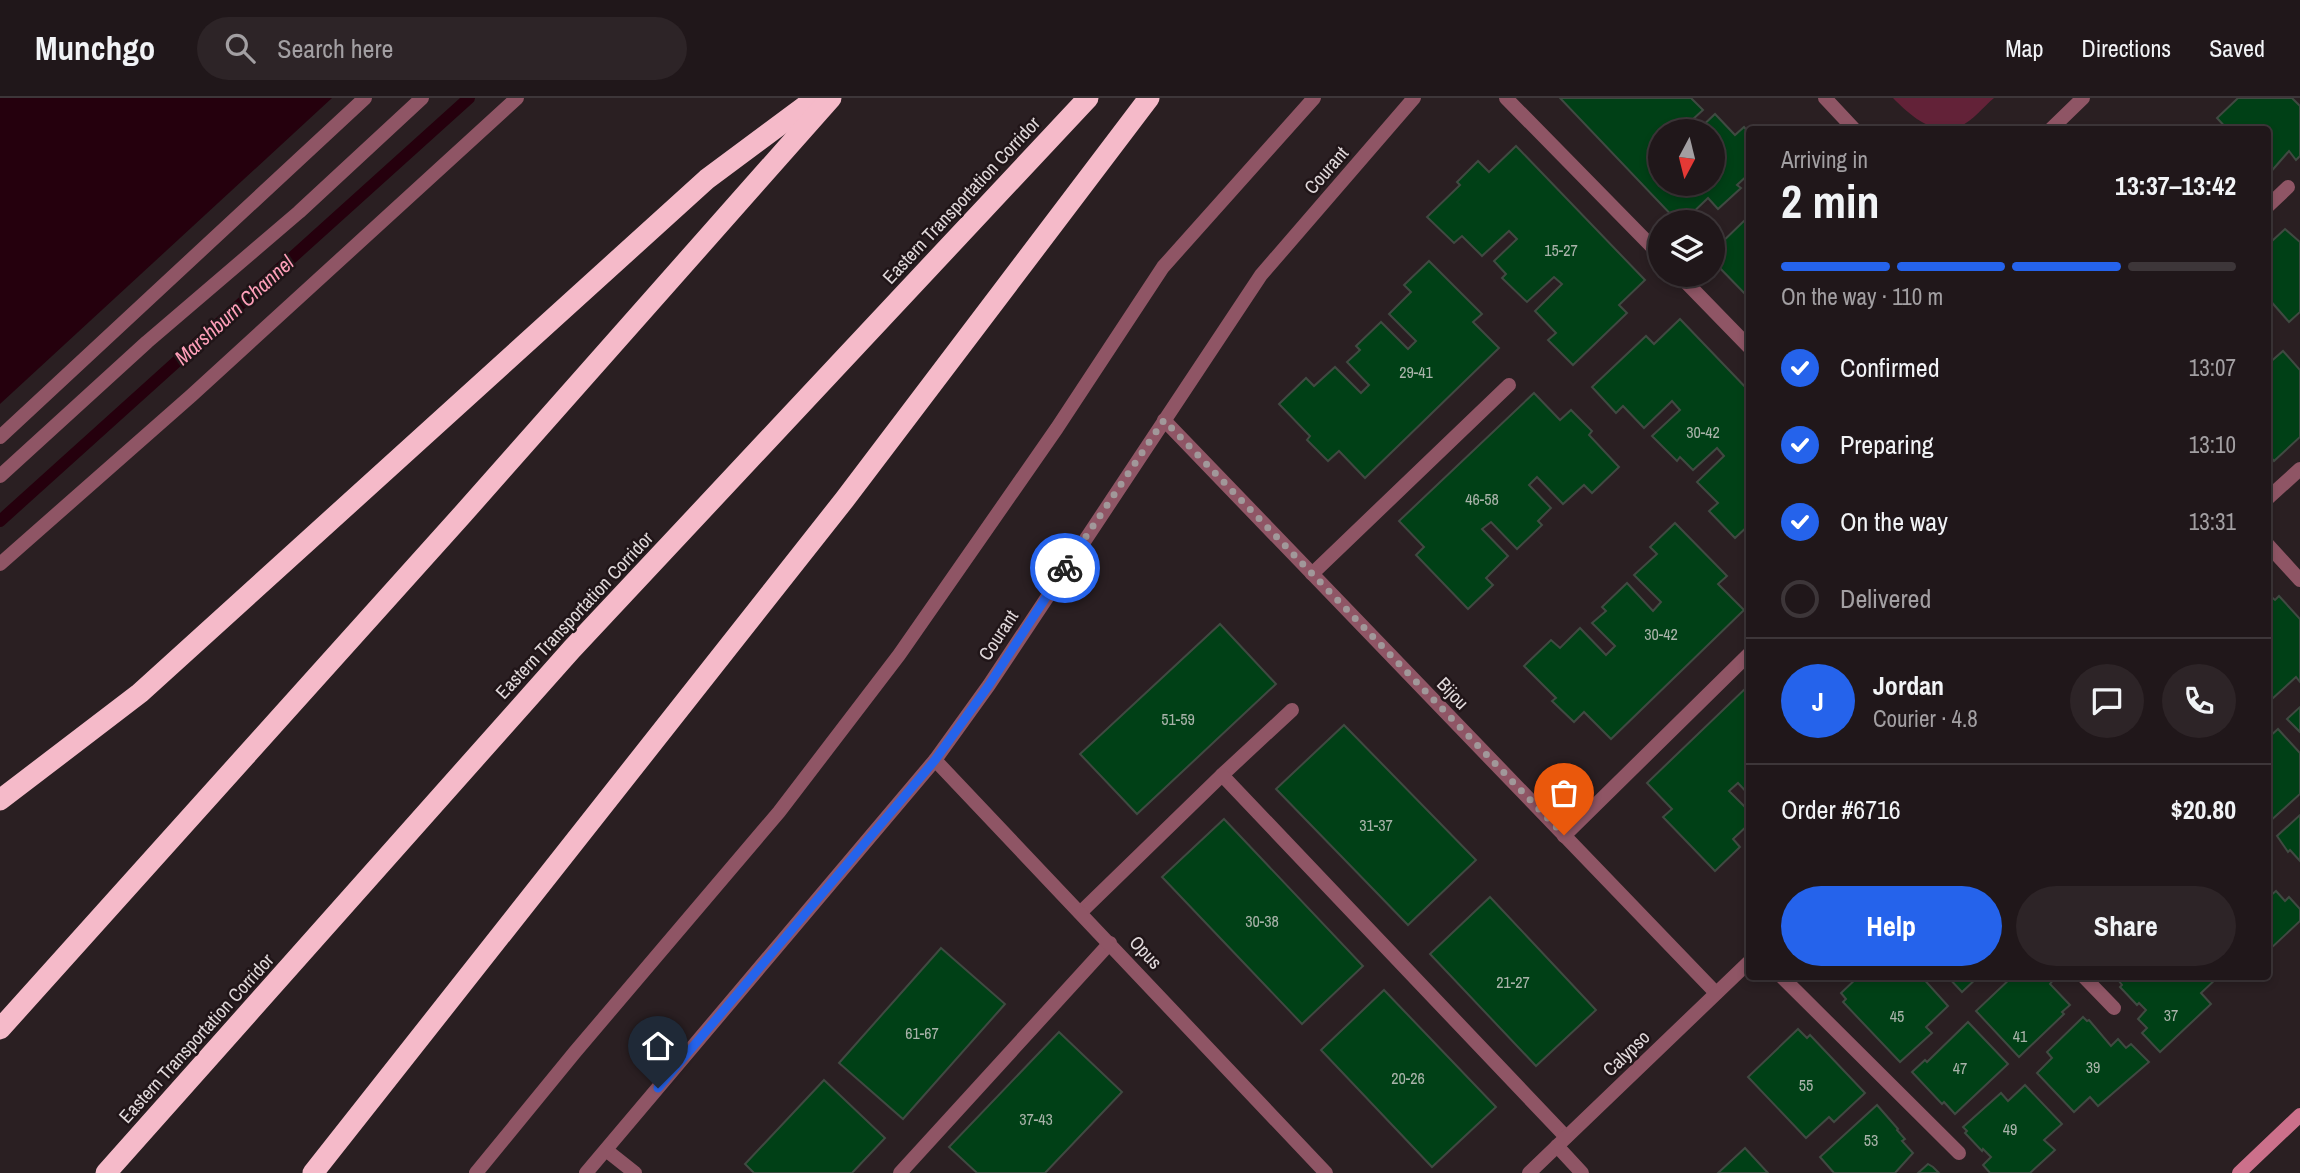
<!DOCTYPE html>
<meta charset="utf-8">
<style>
:root{--surface:#20171a;--page:#2d2427;--text:#f1f3f6;--muted:#a29fa2;--line:#3d3639;--accent:#2563eb}
body{margin:0;font-family:"Archivo Narrow",sans-serif;background:var(--page);color:var(--text);height:100vh;display:flex;flex-direction:column;font-size:26px;white-space:nowrap}
*{box-sizing:border-box;margin:0}
p{font-size:23px;color:var(--muted)}
.icon{flex:none;width:38px;height:38px;fill:none;stroke:currentColor;stroke-width:2;stroke-linecap:round;stroke-linejoin:round}
.map{position:relative;flex:1;overflow:hidden}
.drawer{position:absolute;left:1746px;top:28px;width:525px;height:854px;display:flex;flex-direction:column;background:var(--surface);border-radius:7px;box-shadow:0 4px 10px #0003,0 0 0 2px var(--line)}
.drawer>*{flex:none}
.needle{width:46px;rotate:187deg}
.tools{position:absolute;left:1648px;top:21px;display:grid;gap:14px}
.tools a{display:grid;place-items:center;width:77px;height:77px;border-radius:50%;background:var(--surface);box-shadow:0 4px 10px #0003,0 0 0 2px var(--line);font-size:35px}
.pin{position:absolute;display:grid;place-items:center;width:60px;height:60px;color:#fff;margin:-72px -30px;border-radius:50% 50% 50% 0;rotate:-45deg;box-shadow:0 0 7px #0007}
.pin .icon{rotate:45deg}
.courier{position:absolute;display:grid;place-items:center;width:70px;height:70px;margin:-35px;border:5px solid #2563eb;border-radius:50%;background:#fff;color:#222;box-shadow:0 2px 9px #0007}
.headline em{font-style:normal;font-weight:800}
.headline div{display:flex;flex-direction:column-reverse}
.headline{display:flex;align-items:center;justify-content:space-between;height:119px;padding:0 35px}
h1{font-size:46px;font-weight:800;line-height:52px}
.bar{display:grid;grid-template-columns:repeat(4,1fr);gap:10px 7px;align-content:center;height:84px;padding:0 35px}
.bar i{height:9px;border-radius:5px;background:var(--line)}
.bar .selected{background:var(--accent)}
.bar p{grid-column:span 4}
.line{display:flex;align-items:center;gap:18px;padding:0 35px;border-top:2px solid var(--line)}
.line div{flex:1}
.round{display:grid;place-items:center;flex:none;width:74px;height:74px;border-radius:37px;background:var(--page)}
ol{padding:0 35px;list-style:none}
li{display:flex;align-items:center;gap:21px;height:77px}
li p{margin-inline-start:auto}
li .icon{padding:7px;border-radius:50%;background:var(--accent);color:#fff;stroke-width:4}
li:last-child{color:var(--muted)}
li i{width:38px;height:38px;border:4px solid var(--line);border-radius:50%}
.action{display:flex;gap:14px;margin-top:auto;padding:14px 35px}
.action a{flex:1;height:80px;border-radius:42px;background:var(--accent);color:#fff;font-size:28px;font-weight:800;line-height:80px;text-align:center}
.action a+a{background:var(--page);color:var(--text)}
header{display:flex;align-items:center;gap:42px;box-sizing:border-box;height:98px;padding:0 35px;background:var(--surface);border-bottom:2px solid var(--line)}
header strong{font-size:33px}
nav{display:flex;gap:38px;margin-inline-start:auto;font-size:24px}
.search{width:490px;height:63px;background:var(--page);display:flex;align-items:center;gap:18px;box-sizing:border-box;padding:0 24px;border-radius:38px;color:var(--muted);font-size:26px}
.map>svg:first-child{display:block}
</style>
<header>
<strong>Munchgo</strong>
<div class="search"><svg class="icon" aria-label="search" viewBox="0 0 24 24"><circle cx="10" cy="10" r="6"/><path d="M15 15l6 6"/></svg>Search here</div>
<nav><a>Map</a><a>Directions</a><a>Saved</a></nav>
</header>
<div class="map">
<svg width="2300" height="1075" viewBox="0 0 2300 1075">
<rect width="100%" height="100%" fill="#2a1f22"/>
<path fill="#632238" d="M1893,0h101c-10,8 -22,24 -34,28 -27,11 -50,-11 -67,-28z"/>
<polygon fill="#25000d" points="0,0 332,0 0,306"/>
<g fill="none" stroke-linecap="round" stroke-linejoin="round">
<polyline stroke="#25000d" stroke-width="12" points="0,423 469,0"/>
</g>
<g fill="#004016" stroke="#404a42" stroke-width="2">
<polygon points="1560,0 1691,0 1703,12 1680,33 1661,33 1661,86 1713,86 1713,33 1697,33 1715,16 1735,37 1744,29 1750,36 1750,75 1737,87 1741,90 1718,111 1708,100 1683,124 1678,124"/>
<polygon points="2238,0 2292,0 2300,8 2300,58 2296,62 2289,53 2268,77 2268,32 2228,32 2217,20"/>
<polygon points="1516,48 1645,182 1619,207 1627,215 1573,267 1548,242 1556,235 1535,213 1562,186 1554,179 1527,204 1502,180 1506,176 1494,163 1517,141 1509,133 1482,158 1462,138 1454,145 1427,119 1460,87 1457,84 1478,63 1489,74"/>
<polygon points="1750,117 1750,201 1713,163 1713,153"/>
<polygon points="2285,131 2300,144 2300,214 2289,224 2268,200 2268,142 2271,140 2273,142"/>
<polygon points="1429,163 1482,216 1473,224 1499,250 1365,380 1339,353 1328,363 1307,342 1310,338 1279,306 1306,280 1314,288 1335,269 1361,295 1369,287 1347,264 1360,252 1356,248 1381,224 1408,251 1416,243 1389,216 1411,194 1404,187"/>
<polygon points="1680,221 1750,294 1750,426 1735,440 1709,413 1718,405 1697,384 1724,358 1717,350 1693,372 1680,359 1677,363 1652,338 1680,312 1672,303 1644,330 1623,308 1616,315 1592,289 1646,238 1654,246"/>
<polygon points="2283,253 2300,272 2300,339 2274,363 2268,356 2268,266"/>
<polygon points="1534,295 1560,322 1571,312 1592,333 1589,337 1619,369 1592,395 1584,387 1563,406 1537,379 1529,387 1551,410 1538,423 1542,427 1517,451 1491,424 1482,431 1508,458 1486,480 1493,487 1468,511 1416,457 1424,449 1399,423"/>
<polygon points="1675,425 1727,478 1718,486 1744,512 1611,641 1584,614 1574,624 1552,603 1556,600 1524,568 1551,542 1560,550 1580,530 1606,557 1615,548 1592,525 1606,513 1602,509 1627,485 1653,513 1661,504 1634,477 1657,456 1650,449"/>
<polygon points="2268,496 2275,502 2279,498 2300,521 2300,584 2296,579 2272,601 2268,596"/>
<polygon points="1220,526 1276,586 1137,716 1080,656"/>
<polygon points="1750,586 1750,698 1738,685 1729,693 1750,714 1750,725 1733,741 1740,749 1715,773 1663,719 1672,711 1647,685"/>
<polygon points="2300,609 2300,634 2287,621"/>
<polygon points="1344,627 1476,762 1408,827 1276,691"/>
<polygon points="2278,631 2300,655 2300,696 2268,725 2268,640"/>
<polygon points="2300,717 2300,763 2290,752 2288,754 2277,738"/>
<polygon points="1224,721 1363,868 1302,926 1162,779"/>
<polygon points="2276,793 2285,803 2289,799 2300,811 2300,823 2268,853 2268,798 2269,799"/>
<polygon points="1490,799 1596,912 1536,968 1430,856"/>
<polygon points="941,850 1005,906 903,1021 839,965"/>
<polygon points="1859,878 1921,878 1948,908 1926,929 1932,935 1900,964 1843,904 1846,901 1841,895"/>
<polygon points="1947,878 1979,878 1962,894"/>
<polygon points="2013,878 2051,878 2054,881 2050,886 2070,907 2062,914 2064,916 2019,959 1976,913"/>
<polygon points="2124,878 2217,878 2218,879 2201,895 2211,906 2160,954 2142,935 2147,930 2138,921 2146,912 2139,905 2137,907 2120,889 2122,887 2119,883"/>
<polygon points="1384,892 1496,1009 1432,1069 1321,952"/>
<polygon points="2083,919 2087,923 2089,922 2111,948 2118,941 2126,950 2131,946 2149,964 2098,1008 2090,999 2074,1014 2037,975 2052,960 2047,954"/>
<polygon points="1968,924 2008,966 1955,1016 1944,1004 1942,1006 1912,974 1925,962 1927,964"/>
<polygon points="1798,931 1807,940 1810,937 1865,995 1834,1024 1829,1019 1806,1040 1748,979"/>
<polygon points="1059,934 1122,994 1045,1075 977,1075 949,1049"/>
<polygon points="824,982 885,1040 852,1075 754,1075 745,1066"/>
<polygon points="2025,987 2062,1026 2044,1042 2055,1052 2030,1075 1990,1075 1983,1067 1991,1059 1983,1051 1982,1053 1965,1035 1967,1033 1963,1029 2001,995 2008,1003"/>
<polygon points="1877,1007 1898,1031 1897,1032 1905,1041 1902,1043 1913,1055 1895,1075 1834,1075 1820,1059"/>
<polygon points="1745,1050 1768,1075 1718,1075"/>
<polygon points="1928,1066 1933,1069 1939,1075 1918,1075"/>
</g>
<g fill="none" stroke-linecap="round" stroke-linejoin="round">
<g stroke="#8f5565" stroke-width="14">
<polyline points="1506,0 1661,158"/>
<polyline points="2268,108 2288,89"/>
<polyline points="1679,177 1750,250"/>
<polyline points="0,339 365,0"/>
<polyline points="0,378 147,244 299,114 422,0"/>
<polyline points="2268,400 2300,371"/>
<polyline points="2268,447 2300,482"/>
<polyline points="0,466 192,297 517,0"/>
<polyline points="1312,476 1509,287"/>
<polyline points="1222,677 1292,612"/>
<polyline points="1564,738 1750,555"/>
<polyline points="1081,814 1222,677 1566,1039"/>
<polyline points="1781,878 1959,1055"/>
<polyline points="2083,878 2114,910"/>
<polyline points="1557,1048 1582,1075"/>
<polyline points="476,1075 575,954 779,714 899,557 1057,330 1163,169 1314,0"/>
<polyline points="900,1075 1110,845"/>
</g>
<g stroke="#8f5565" stroke-width="14">
<polyline points="1825,0 1855,32"/>
<polyline points="2050,32 2083,0"/>
<polyline points="1164,322 1716,895"/>
<polyline points="935,662 1326,1075"/>
<polyline points="606,1052 635,1075"/>
<polyline points="586,1075 935,662 989,587 1261,177 1414,0"/>
<polyline points="1529,1075 1750,863"/>
</g>
<polyline stroke="#cc708b" stroke-width="14" points="2239,1075 2300,1017"/>
<g stroke="#f5bac9" stroke-width="21">
<polyline points="0,702 140,595 707,81 816,0"/>
<polyline points="0,931 462,417 831,0"/>
<polyline points="106,1075 572,551 1088,0"/>
<polyline points="313,1075 845,401 1149,0"/>
</g>
</g>
<g fill="none" stroke-linecap="round" stroke-linejoin="round">
<polyline stroke="#a1989a" stroke-width="7" stroke-dasharray="0 12.6" points="1065,470 1164,322 1564,737"/>
<polyline stroke="#2563eb" stroke-width="9" points="658,990 935,662 989,587 1065,470"/>
</g>
<g text-anchor="middle" dominant-baseline="central" stroke-width="5" stroke-linejoin="round" paint-order="stroke">
<g font-size="16" fill="#a9b3aa">
<text x="1561" y="152">15-27</text>
<text x="1416" y="274">29-41</text>
<text x="1703" y="334">30-42</text>
<text x="1482" y="401">46-58</text>
<text x="1661" y="536">30-42</text>
<text x="1178" y="621">51-59</text>
<text x="1376" y="727">31-37</text>
<text x="1262" y="823">30-38</text>
<text x="1513" y="884">21-27</text>
<text x="2171" y="917">37</text>
<text x="1897" y="918">45</text>
<text x="922" y="935">61-67</text>
<text x="2020" y="938">41</text>
<text x="2093" y="969">39</text>
<text x="1960" y="970">47</text>
<text x="1408" y="980">20-26</text>
<text x="1806" y="987">55</text>
<text x="1036" y="1021">37-43</text>
<text x="2010" y="1031">49</text>
<text x="1871" y="1042">53</text>
</g>
<g font-size="19" fill="#e1d9db" stroke="#201518">
<text transform="translate(1326 72) rotate(-49)">Courant</text>
<text transform="translate(961 102) rotate(-47)">Eastern Transportation Corridor</text>
<text transform="translate(574 517) rotate(-47)">Eastern Transportation Corridor</text>
<text transform="translate(998 537) rotate(-57)">Courant</text>
<text transform="translate(1453 595) rotate(46)">Bijou</text>
<text transform="translate(1146 854) rotate(47)">Opus</text>
<text transform="translate(196 940) rotate(-48)">Eastern Transportation Corridor</text>
<text transform="translate(1626 955) rotate(-44)">Calypso</text>
</g>
<g font-size="21" font-style="italic" fill="#fe9fb9" stroke="#201518">
<text transform="translate(234 212) rotate(-42)">Marshburn Channel</text>
</g>
</g>
</svg>
<div class="tools">
<a><svg class="needle" viewBox="-14 -14 28 28"><path d="M0-13l5 13h-10z" fill="#e53935"/><path d="M0 13l5-13h-10z" fill="#a29fa2"/></svg></a>
<a><svg class="icon" aria-label="layers" viewBox="0 0 24 24"><path d="M12 4l9 5-9 5-9-5zM3 14l9 5 9-5"/></svg></a>
</div>
<div class="pin" style="left:1564px;top:737px;background:#ea580c"><svg class="icon" aria-label="bag" viewBox="0 0 24 24"><path d="M5 8h14l-1 12H6zM9 8a3 3 0 0 1 6 0"/></svg></div>
<div class="pin" style="left:658px;top:990px;background:#1f2937"><svg class="icon" aria-label="home" viewBox="0 0 24 24"><path d="M3 11l9-7 9 7M6 9v11h12V9"/></svg></div>
<div class="courier" style="left:1065px;top:470px"><svg class="icon" aria-label="bike" viewBox="0 0 24 24"><circle cx="6" cy="16" r="4"/><circle cx="18" cy="16" r="4"/><path d="M6 16l4-8h5l3 8M10 8l3 8H6M13 5h3"/></svg></div>
<section class="drawer">
<div class="headline"><div><h1>2 min</h1><p>Arriving in</p></div><em>13:37–13:42</em></div>
<div class="bar"><i class="selected"></i><i class="selected"></i><i class="selected"></i><i></i><p>On the way · 110 m</p></div>
<ol>
<li><svg class="icon" aria-label="check" viewBox="0 0 24 24"><path d="M5 12l5 5 9-10"/></svg>Confirmed<p>13:07</p></li>
<li><svg class="icon" aria-label="check" viewBox="0 0 24 24"><path d="M5 12l5 5 9-10"/></svg>Preparing<p>13:10</p></li>
<li><svg class="icon" aria-label="check" viewBox="0 0 24 24"><path d="M5 12l5 5 9-10"/></svg>On the way<p>13:31</p></li>
<li><i></i>Delivered</li>
</ol>
<div class="line" style="height:126px"><b class="round" style="background:var(--accent);color:#fff">J</b><div><b>Jordan</b><p>Courier · 4.8</p></div><a class="round"><svg class="icon" aria-label="chat" viewBox="0 0 24 24"><path d="M4 5h16v11H9l-5 4z"/></svg></a><a class="round"><svg class="icon" aria-label="phone" viewBox="0 0 24 24"><path d="M5 4h4l2 5-3 2q2 4 5 5l2-3 5 2v4C11 20 4 13 5 4z"/></svg></a></div>
<div class="line" style="height:91px"><div>Order #6716</div><b>$20.80</b></div>
<div class="action"><a>Help</a><a>Share</a></div>
</section>
</div>
